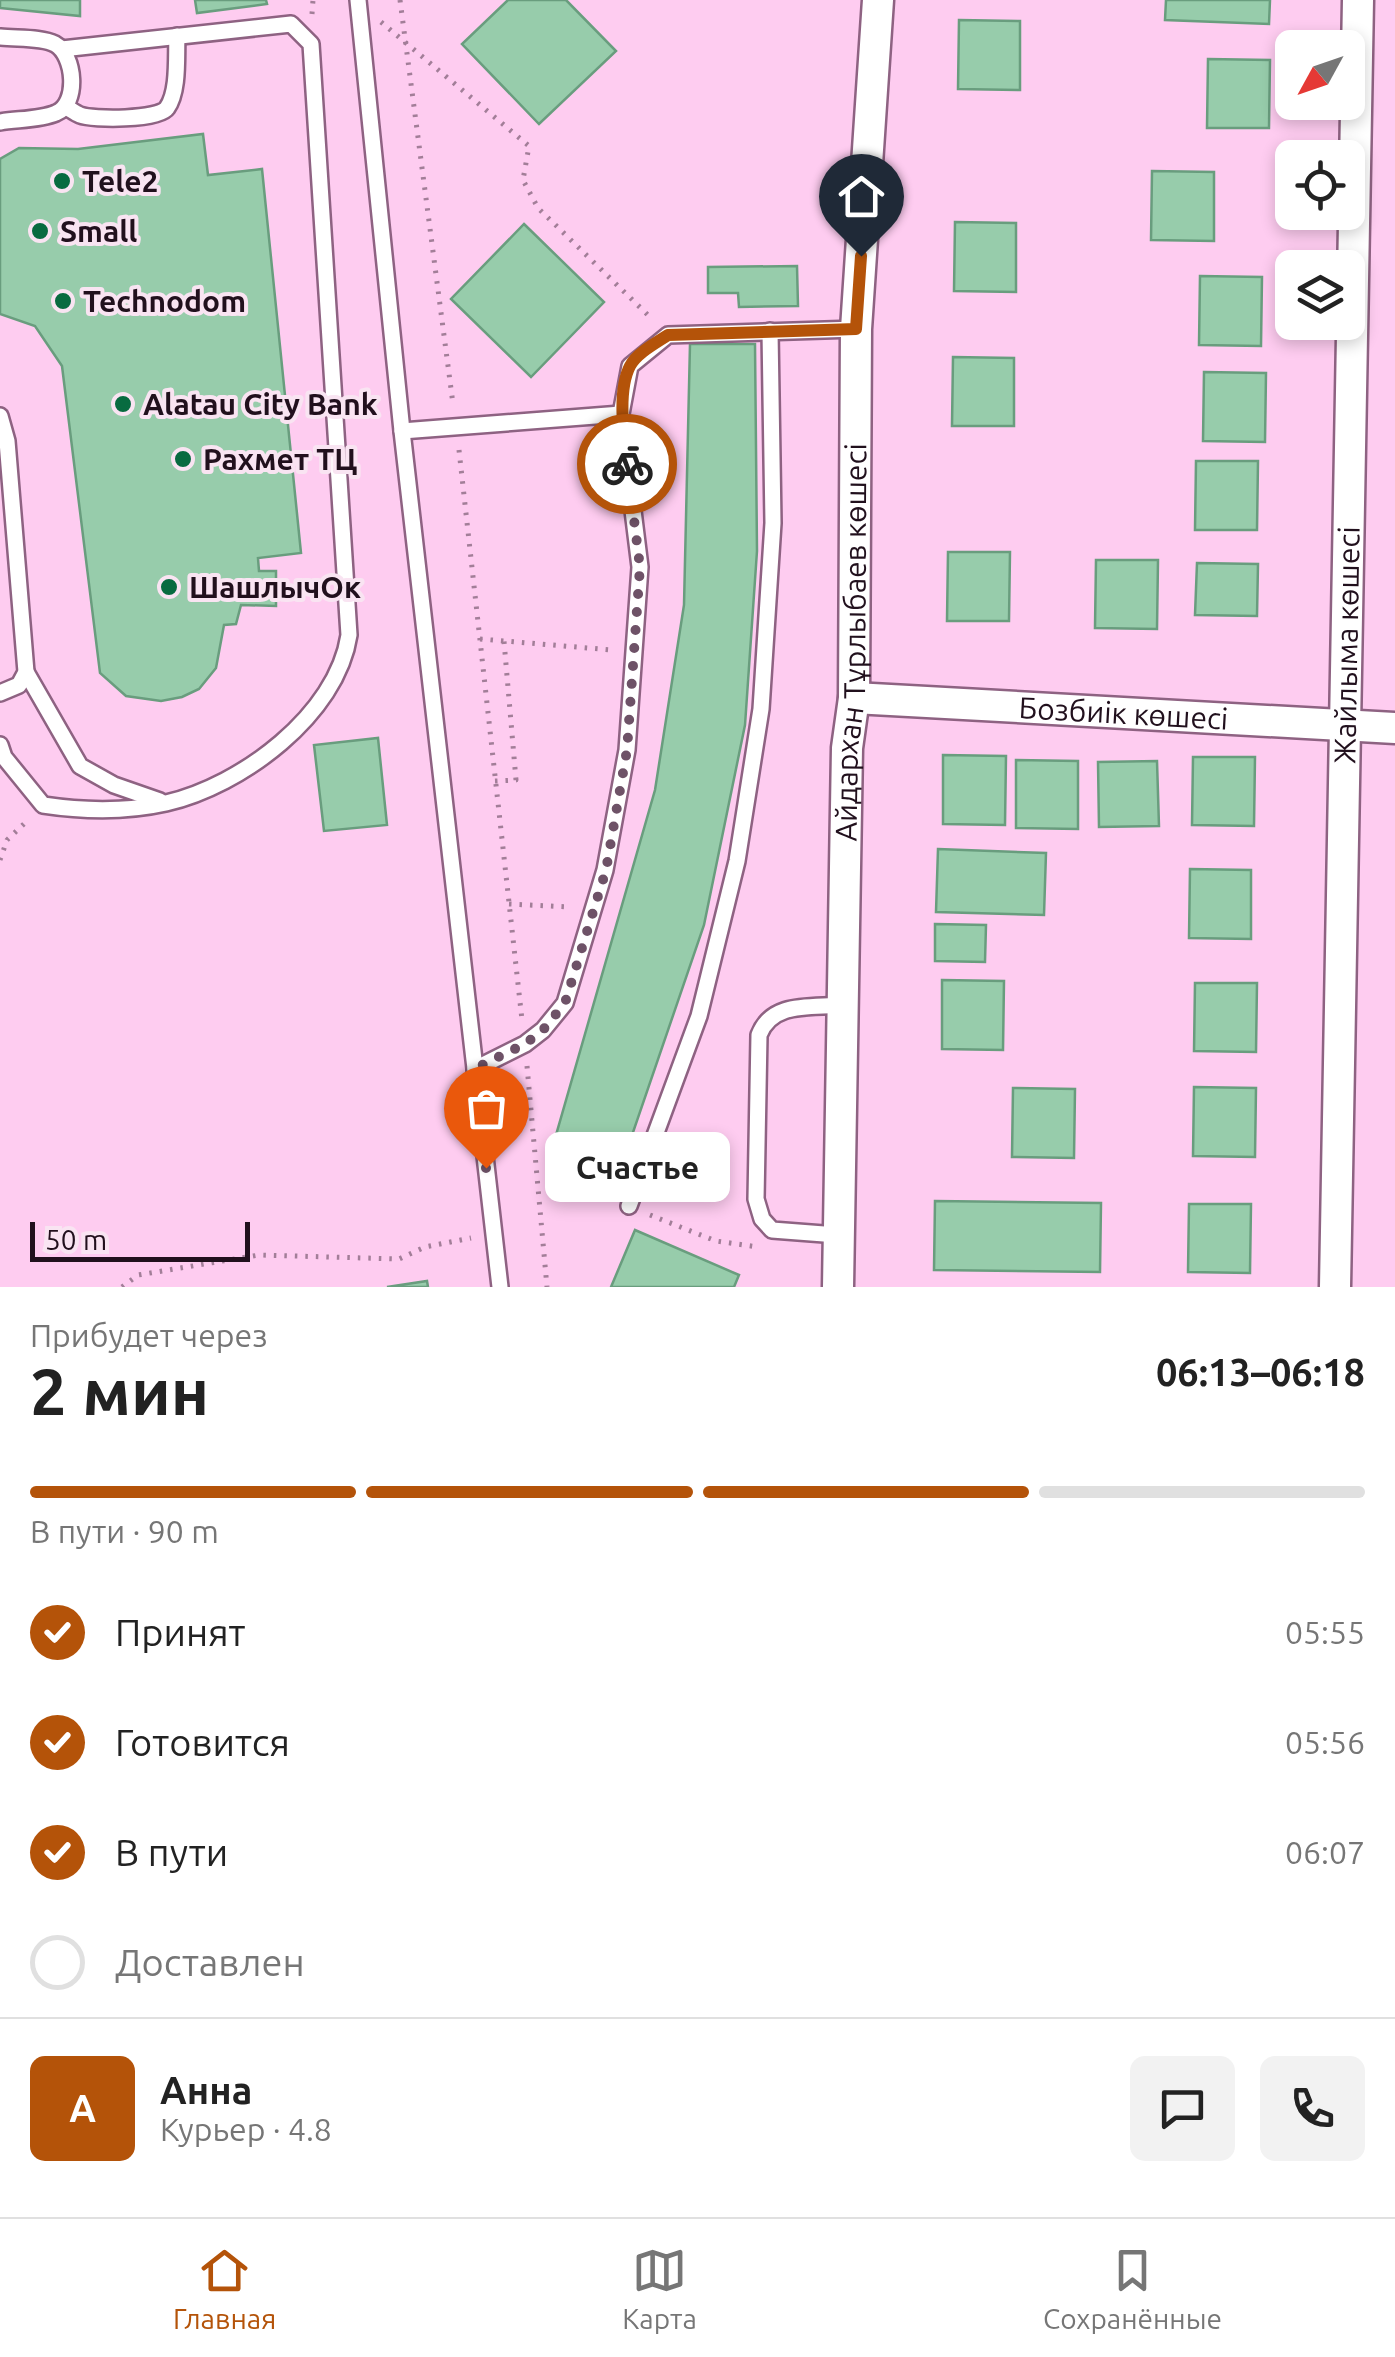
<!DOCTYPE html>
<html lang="ru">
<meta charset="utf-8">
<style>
:root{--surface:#fff;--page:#f2f2f2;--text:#222;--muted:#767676;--line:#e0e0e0;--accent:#b45309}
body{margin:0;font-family:Ubuntu,sans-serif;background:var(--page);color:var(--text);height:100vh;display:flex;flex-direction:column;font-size:38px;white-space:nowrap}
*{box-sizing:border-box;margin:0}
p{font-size:32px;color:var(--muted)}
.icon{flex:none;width:55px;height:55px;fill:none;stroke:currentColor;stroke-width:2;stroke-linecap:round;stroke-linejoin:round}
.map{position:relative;height:1287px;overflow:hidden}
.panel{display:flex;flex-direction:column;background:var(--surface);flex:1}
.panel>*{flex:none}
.needle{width:65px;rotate:230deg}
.controls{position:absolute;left:1275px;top:30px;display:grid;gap:20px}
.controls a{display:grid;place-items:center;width:90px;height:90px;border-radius:15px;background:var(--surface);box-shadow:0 5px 15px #0003;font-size:50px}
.scale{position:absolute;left:30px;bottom:25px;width:220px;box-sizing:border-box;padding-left:10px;border:5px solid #21101d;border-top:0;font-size:28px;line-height:35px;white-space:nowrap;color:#21101d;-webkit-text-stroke:8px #f9e4f2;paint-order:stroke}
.pin{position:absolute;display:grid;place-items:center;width:85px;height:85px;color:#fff;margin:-102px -42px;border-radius:50% 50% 50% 0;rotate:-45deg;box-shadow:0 0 10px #0007}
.pin .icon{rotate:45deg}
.courier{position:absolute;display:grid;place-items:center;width:100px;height:100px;margin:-50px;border:8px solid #b45309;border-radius:50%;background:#fff;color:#222;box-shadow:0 2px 12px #0007}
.bubble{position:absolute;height:70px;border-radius:15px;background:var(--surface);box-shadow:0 5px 15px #0003;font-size:32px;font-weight:600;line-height:70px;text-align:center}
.overview em{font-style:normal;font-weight:600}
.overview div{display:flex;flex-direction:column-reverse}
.overview{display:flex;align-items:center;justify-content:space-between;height:170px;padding:0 30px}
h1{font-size:65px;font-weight:600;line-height:75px}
.bar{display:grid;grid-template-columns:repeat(4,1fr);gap:15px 10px;align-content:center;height:120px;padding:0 30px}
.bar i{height:12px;border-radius:8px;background:var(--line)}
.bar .current{background:var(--accent)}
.bar p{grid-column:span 4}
.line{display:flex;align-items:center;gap:25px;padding:0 30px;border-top:2px solid var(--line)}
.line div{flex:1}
.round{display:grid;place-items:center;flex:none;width:105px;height:105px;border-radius:15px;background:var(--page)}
ol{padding:0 30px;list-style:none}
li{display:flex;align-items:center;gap:30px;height:110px}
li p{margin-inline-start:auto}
li .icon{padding:10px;border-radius:50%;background:var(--accent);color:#fff;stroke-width:4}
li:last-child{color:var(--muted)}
li i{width:55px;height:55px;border:5px solid var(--line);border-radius:50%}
.dock{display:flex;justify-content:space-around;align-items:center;height:140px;border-top:2px solid var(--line);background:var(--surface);font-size:28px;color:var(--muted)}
.dock a{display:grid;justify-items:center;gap:5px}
.dock .current{color:var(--accent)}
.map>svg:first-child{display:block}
</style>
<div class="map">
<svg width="1395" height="1287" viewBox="0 0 1395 1287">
<rect width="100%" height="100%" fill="#feccf0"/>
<g fill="#97ccab" stroke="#699d7e" stroke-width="2.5">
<polygon points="0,0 80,0 80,16 0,8"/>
<polygon points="195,0 266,0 267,4 197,13"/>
<polygon points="508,0 566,0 616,51 539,124 462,44"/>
<polygon points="1166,0 1270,0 1269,24 1165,20"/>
<polygon points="959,20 1020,21 1020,90 958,89"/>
<polygon points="1208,59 1270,60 1269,128 1207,128"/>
<polygon points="203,134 208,175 262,169 301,553 258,558 259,571 276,571 276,606 241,605 236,624 224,625 216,668 199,689 182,697 161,701 126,696 100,673 62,366 35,326 0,314 0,159 19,148 78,149"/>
<polygon points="1152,171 1214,172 1214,241 1151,240"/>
<polygon points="955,222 1016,223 1016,292 954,291"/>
<polygon points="524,224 604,302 531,377 451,299"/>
<polygon points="797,266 798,306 739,307 738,293 708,293 708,267"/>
<polygon points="1200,276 1262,277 1261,346 1199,345"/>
<polygon points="690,344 755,344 757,551 745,725 704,925 616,1182 548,1163 655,790 684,605"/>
<polygon points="953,357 1014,358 1014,426 952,426"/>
<polygon points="1204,372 1266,373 1265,442 1203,441"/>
<polygon points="1196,461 1258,461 1257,530 1195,530"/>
<polygon points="948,552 1010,552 1009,621 947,621"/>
<polygon points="1096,560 1158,560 1157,629 1095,628"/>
<polygon points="1197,563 1258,564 1257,616 1195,615"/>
<polygon points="378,738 387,825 324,831 314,745"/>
<polygon points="943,755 1006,756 1005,825 943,824"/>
<polygon points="1193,757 1255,757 1254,826 1192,825"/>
<polygon points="1016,760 1078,761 1078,829 1016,828"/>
<polygon points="1157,761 1159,826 1099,827 1098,762"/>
<polygon points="938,849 1046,853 1044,915 936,912"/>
<polygon points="1190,869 1251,870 1251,939 1189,938"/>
<polygon points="935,924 986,925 985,962 935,961"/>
<polygon points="942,980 1004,981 1003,1050 942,1049"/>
<polygon points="1195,983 1257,983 1256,1052 1194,1051"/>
<polygon points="1194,1087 1256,1088 1255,1157 1193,1156"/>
<polygon points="1013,1088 1075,1089 1074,1158 1012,1157"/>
<polygon points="935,1201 1101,1203 1100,1272 934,1270"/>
<polygon points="1189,1204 1251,1204 1250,1273 1188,1272"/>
<polygon points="635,1230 739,1275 734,1287 611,1287"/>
<polygon points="427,1281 428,1287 387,1287"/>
</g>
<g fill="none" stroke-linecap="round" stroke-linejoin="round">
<defs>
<g id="lane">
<polyline points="358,0 402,431 500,1287"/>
<path d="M0,37c17,2 41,0 55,7 20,11 24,60 1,69 -16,7 -39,6 -56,9"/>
<path d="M66,107c4,2 9,6 14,8 13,5 79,5 87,-7 12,-17 9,-51 10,-72"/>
<polyline points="0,416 7,441 26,672 19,685 0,693"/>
<polyline points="402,431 621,414"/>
<polyline points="26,672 80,766 114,785 160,801"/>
<path d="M0,745l4,12 39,48c40,6 83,7 123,-2 75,-17 171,-88 183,-168l-38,-591 -20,-20 -229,25"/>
<polyline points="475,1069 525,1044 543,1030 565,1003 605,870 627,750 640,567 621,414 630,366 668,335 856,329"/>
<polyline points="629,1206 699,1016 737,861 761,709 773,523 770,331"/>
<path d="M837,1235l-65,-5 -10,-11 -6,-20 3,-164c13,-34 52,-27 83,-30"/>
</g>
<g id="street">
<path id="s1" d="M854,698l541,30"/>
<path id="s2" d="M838,1287l9,-539 7,-50 2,-369 22,-329"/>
<path id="s3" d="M1335,1287l23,-1287"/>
</g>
</defs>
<use href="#lane" stroke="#8e6282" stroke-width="20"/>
<use href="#street" stroke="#8e6282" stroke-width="35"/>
<g stroke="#a27e98" stroke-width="5" stroke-dasharray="2.5 8" stroke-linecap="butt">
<polyline points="400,0 453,404"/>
<polyline points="312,14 313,0"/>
<polyline points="381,22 529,146 523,180 538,208 652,319"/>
<polyline points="459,450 522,1020"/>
<polyline points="480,639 612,650"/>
<polyline points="495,781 516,780 504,641"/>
<polyline points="0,860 7,840 27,821"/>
<polyline points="509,904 571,907"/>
<polyline points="527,1066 547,1287"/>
<polyline points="650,1215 716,1241 758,1247"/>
<polyline points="122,1287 138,1275 259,1255 399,1259 425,1247 471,1238"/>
</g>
<use href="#lane" stroke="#fff" stroke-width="15"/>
<use href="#street" stroke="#fff" stroke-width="30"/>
</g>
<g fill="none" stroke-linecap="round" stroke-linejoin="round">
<polyline stroke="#6e5267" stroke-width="10" stroke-dasharray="0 18" points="486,1168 476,1068 525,1044 543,1030 565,1003 606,870 627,750 640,567 627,464"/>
<path stroke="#b45309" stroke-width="12" d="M627,464c-3,-27 -10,-73 3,-98 7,-13 26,-23 38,-31l188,-6 5,-73"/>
</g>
<g fill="#086b40" stroke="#f9e4f2" stroke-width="4">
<circle cx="62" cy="181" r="10"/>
<circle cx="40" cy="231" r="10"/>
<circle cx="63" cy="301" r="10"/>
<circle cx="123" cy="404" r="10"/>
<circle cx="183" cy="459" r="10"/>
<circle cx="169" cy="587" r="10"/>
</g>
<g text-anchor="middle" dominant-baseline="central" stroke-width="8" stroke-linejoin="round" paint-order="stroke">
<g font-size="30" font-weight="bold" fill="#21101d" stroke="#f9e4f2" text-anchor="start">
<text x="82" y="181">Tele2</text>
<text x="60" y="231">Small</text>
<text x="83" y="301">Technodom</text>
<text x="143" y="404">Alatau City Bank</text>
<text x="203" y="459">Рахмет ТЦ</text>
<text x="189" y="587">ШашлычОк</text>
</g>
<g font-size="30" fill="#21101d" stroke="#f9e4f2">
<text stroke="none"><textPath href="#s2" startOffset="645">Айдархан Тұрлыбаев көшесі</textPath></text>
<text stroke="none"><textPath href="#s3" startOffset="642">Жайлыма көшесі</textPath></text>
<text stroke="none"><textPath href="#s1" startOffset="270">Бозбиік көшесі</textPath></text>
</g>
</g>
</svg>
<div class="controls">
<a><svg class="needle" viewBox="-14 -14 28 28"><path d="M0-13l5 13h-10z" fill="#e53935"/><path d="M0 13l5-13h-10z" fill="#767676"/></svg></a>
<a><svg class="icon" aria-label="locate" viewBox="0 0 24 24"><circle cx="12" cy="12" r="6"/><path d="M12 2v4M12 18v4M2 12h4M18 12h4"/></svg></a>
<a><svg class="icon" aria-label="layers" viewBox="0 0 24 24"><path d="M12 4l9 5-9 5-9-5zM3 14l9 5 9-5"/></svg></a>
</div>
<div class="scale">50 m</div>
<div class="pin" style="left:486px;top:1168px;background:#ea580c"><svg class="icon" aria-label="bag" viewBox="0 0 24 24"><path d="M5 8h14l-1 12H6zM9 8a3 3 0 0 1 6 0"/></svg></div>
<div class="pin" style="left:861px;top:256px;background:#1f2937"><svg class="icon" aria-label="home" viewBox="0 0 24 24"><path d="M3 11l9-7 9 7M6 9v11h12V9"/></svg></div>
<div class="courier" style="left:627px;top:464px"><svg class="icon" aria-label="bike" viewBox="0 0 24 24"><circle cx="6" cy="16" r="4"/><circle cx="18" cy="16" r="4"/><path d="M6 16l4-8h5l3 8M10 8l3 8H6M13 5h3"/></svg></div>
<div class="bubble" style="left:545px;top:1132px;width:185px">Счастье</div>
</div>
<section class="panel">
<div class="overview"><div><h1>2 мин</h1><p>Прибудет через</p></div><em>06:13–06:18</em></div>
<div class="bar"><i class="current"></i><i class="current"></i><i class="current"></i><i></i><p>В пути · 90 m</p></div>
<ol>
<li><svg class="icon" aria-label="check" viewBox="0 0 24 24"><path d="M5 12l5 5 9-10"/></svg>Принят<p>05:55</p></li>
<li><svg class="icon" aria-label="check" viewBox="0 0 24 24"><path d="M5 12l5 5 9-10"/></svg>Готовится<p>05:56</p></li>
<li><svg class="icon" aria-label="check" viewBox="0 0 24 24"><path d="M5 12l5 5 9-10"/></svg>В пути<p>06:07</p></li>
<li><i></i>Доставлен</li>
</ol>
<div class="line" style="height:180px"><b class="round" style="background:var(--accent);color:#fff">А</b><div><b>Анна</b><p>Курьер · 4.8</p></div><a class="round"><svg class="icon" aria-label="chat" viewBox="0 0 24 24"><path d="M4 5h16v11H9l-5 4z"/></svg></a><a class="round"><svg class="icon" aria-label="phone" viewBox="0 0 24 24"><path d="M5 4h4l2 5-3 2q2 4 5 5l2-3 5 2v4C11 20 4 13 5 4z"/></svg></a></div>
</section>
<nav class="dock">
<a class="current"><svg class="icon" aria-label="home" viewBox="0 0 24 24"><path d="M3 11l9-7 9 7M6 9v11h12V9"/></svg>Главная</a>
<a><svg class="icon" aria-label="map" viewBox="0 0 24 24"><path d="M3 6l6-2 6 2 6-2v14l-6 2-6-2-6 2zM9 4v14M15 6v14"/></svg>Карта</a>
<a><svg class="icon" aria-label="saved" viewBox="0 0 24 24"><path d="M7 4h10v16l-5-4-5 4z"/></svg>Сохранённые</a>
</nav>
